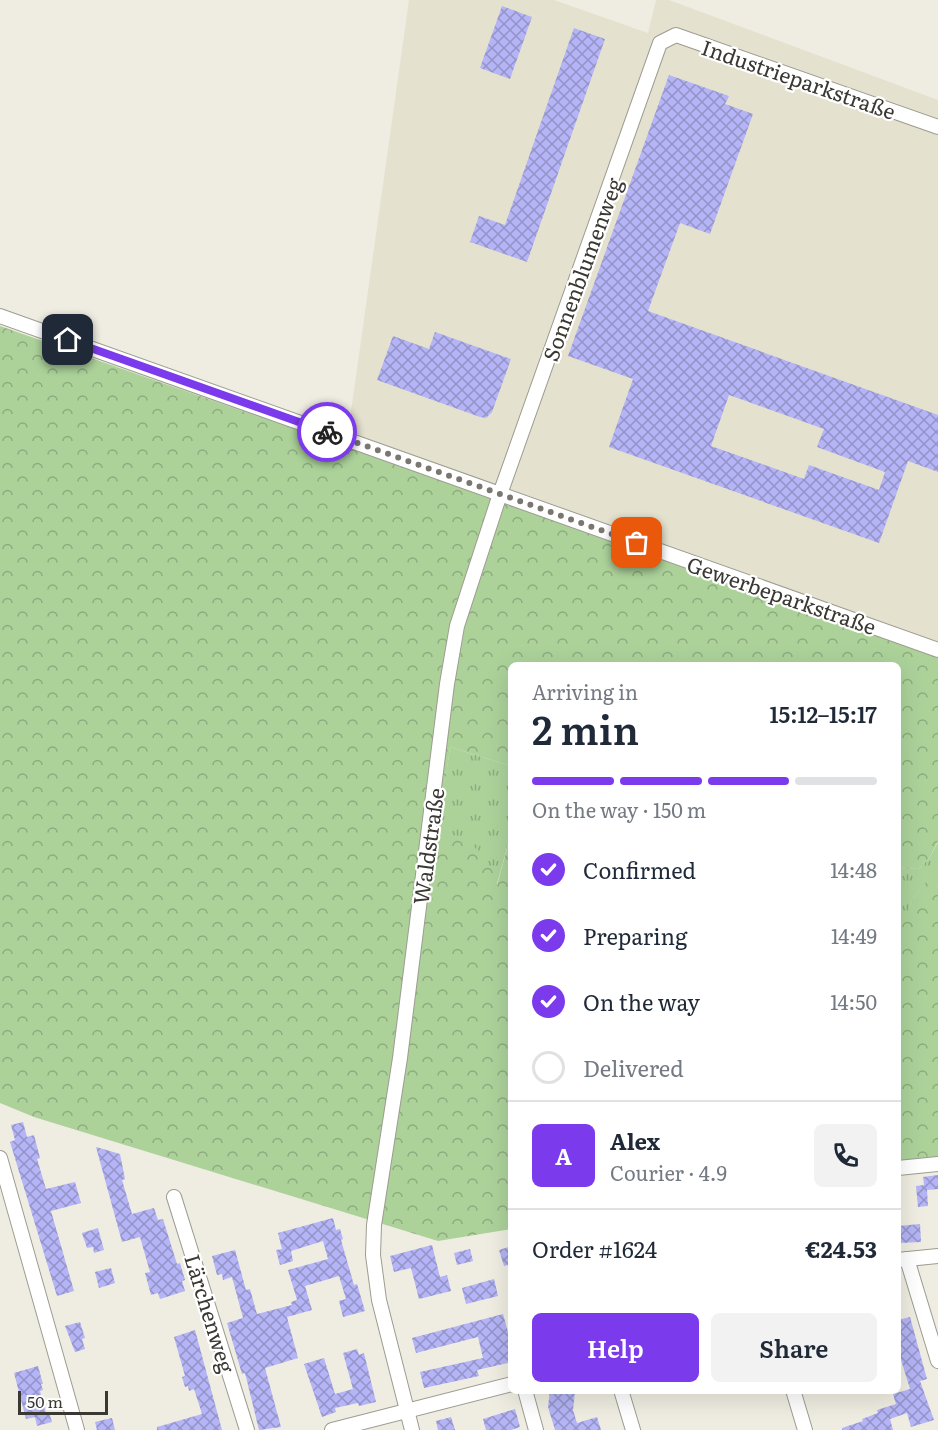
<!DOCTYPE html>
<meta charset="utf-8">
<style>
:root{--surface:#fff;--page:#f2f2f3;--text:#1f2937;--muted:#747a83;--line:#e0e1e3;--accent:#7c3aed}
body{margin:0;font-family:Literata,serif;background:var(--page);color:var(--text);height:100vh;display:flex;flex-direction:column;font-size:22px;white-space:nowrap}
*{box-sizing:border-box;margin:0}
p{font-size:20px;color:var(--muted)}
.icon{flex:none;width:33px;height:33px;fill:none;stroke:currentColor;stroke-width:2;stroke-linecap:round;stroke-linejoin:round}
.map{position:relative;flex:1;overflow:hidden}
.side{position:absolute;left:508px;top:662px;width:393px;height:732px;display:flex;flex-direction:column;background:var(--surface);border-radius:9px;box-shadow:0 6px 24px #0002}
.side>*{flex:none}
.scale{position:absolute;left:18px;bottom:15px;width:90px;box-sizing:border-box;padding-left:6px;border:3px solid #393833;border-top:0;font-size:16px;line-height:21px;white-space:nowrap;color:#393833;-webkit-text-stroke:4px #fff;paint-order:stroke}
.pin{position:absolute;display:grid;place-items:center;width:51px;height:51px;color:#fff;margin:-26px;border-radius:12px;box-shadow:0 3px 9px #0006}
.courier{position:absolute;display:grid;place-items:center;width:60px;height:60px;margin:-30px;border:4px solid #7c3aed;border-radius:50%;background:#fff;color:#222;box-shadow:0 2px 8px #0007}
.headline em{font-style:normal;font-weight:600}
.headline div{display:flex;flex-direction:column-reverse}
.headline{display:flex;align-items:center;justify-content:space-between;height:102px;padding:0 24px}
h1{font-size:39px;font-weight:600;line-height:45px}
.bar{display:grid;grid-template-columns:repeat(4,1fr);gap:9px 6px;align-content:center;height:72px;padding:0 24px}
.bar i{height:8px;border-radius:4px;background:var(--line)}
.bar .active{background:var(--accent)}
.bar p{grid-column:span 4}
.line{display:flex;align-items:center;gap:15px;padding:0 24px;border-top:2px solid var(--line)}
.line div{flex:1}
.round{display:grid;place-items:center;flex:none;width:63px;height:63px;border-radius:9px;background:var(--page)}
ol{padding:0 24px;list-style:none}
li{display:flex;align-items:center;gap:18px;height:66px}
li p{margin-inline-start:auto}
li .icon{padding:6px;border-radius:50%;background:var(--accent);color:#fff;stroke-width:4}
li:last-child{color:var(--muted)}
li i{width:33px;height:33px;border:3px solid var(--line);border-radius:50%}
.action{display:flex;gap:12px;margin-top:auto;padding:12px 24px}
.action a{flex:1;height:69px;border-radius:9px;background:var(--accent);color:#fff;font-size:24px;font-weight:600;line-height:69px;text-align:center}
.action a+a{background:var(--page);color:var(--text)}
.map>svg:first-child{display:block}
</style>
<div class="map">
<svg width="938" height="1430" viewBox="0 0 938 1430">
<defs>
<pattern id="grass-tufts" width="24" height="20" patternUnits="userSpaceOnUse" patternTransform="scale(1.5)"><rect width="24" height="20" fill="#acd29a"/><path d="M3 7l-1-3M5 7V3M7 7l1-3M15 17l-1-3M17 17v-4M19 17l1-3" fill="none" stroke="#8dab7e"/></pattern>
<pattern id="forest-crowns" width="20" height="18" patternUnits="userSpaceOnUse" patternTransform="scale(1.5)"><rect width="20" height="18" fill="#acd29a"/><path d="M2 6a3 3 0 1 1 6 0M12 15a3 3 0 1 1 6 0" fill="none" stroke="#8dab7e"/></pattern>
<pattern id="building-cross-hatch" width="8" height="8" patternUnits="userSpaceOnUse" patternTransform="scale(1.5)"><rect width="8" height="8" fill="#b4b4f6"/><path d="M0 0l8 8M0 8l8-8" fill="none" stroke="#9393c8"/></pattern>
</defs>
<rect width="100%" height="100%" fill="#efede1"/>
<polygon fill="#e4e1cf" points="409,0 554,0 648,33 656,0 669,0 938,100 938,655 346,447"/>
<g fill="url(#grass-tufts)">
<polygon points="450,747 511,766 511,834 496,887 438,830"/>
<polygon points="938,842 938,887 927,882 913,898 899,935 899,904 901,896 899,896 899,868 919,869 930,857"/>
</g>
<g fill="url(#forest-crowns)">
<path d="M0,326l938,329v186l-8,16 -11,12 -20,-1 -1,-204h-386l-1,102 -61,-19 -11,83c7,3 15,5 23,9 17,8 32,28 35,46l14,-51v395l-73,12 -404,-124 -34,-14z"/>
<polygon points="927,881 938,887 938,1168 898,1171 898,935 913,898"/>
</g>
<g fill="url(#building-cross-hatch)" fill-rule="evenodd">
<polygon points="502,6 532,17 510,79 480,68"/>
<polygon points="574,28 605,39 527,262 470,242 479,216 505,225"/>
<path d="M669,75l60,21 -4,8 28,10 -43,120 -30,-11 -32,88 290,104v57l-30,-11 -29,82 -270,-96 24,-68 -65,-23zM729,395l95,34 -7,18 68,25 -6,18 -70,-25 -5,14 -93,-33z"/>
<polygon points="435,332 511,359 492,412 486,418 480,417 377,380 393,336 429,349"/>
<polygon points="23,1122 27,1137 34,1135 40,1158 37,1159 46,1189 75,1182 81,1203 51,1211 74,1291 57,1296 10,1142 15,1140 11,1125"/>
<polygon points="96,1147 120,1154 125,1179 122,1180 132,1214 154,1208 158,1220 163,1219 177,1264 180,1263 185,1280 182,1281 185,1291 160,1299 158,1293 151,1295 145,1273 150,1272 140,1237 122,1242"/>
<polygon points="938,1175 938,1189 927,1190 928,1206 918,1207 916,1186 924,1185 923,1177"/>
<polygon points="333,1218 336,1230 340,1229 343,1239 341,1240 354,1285 357,1284 365,1311 343,1317 339,1301 346,1299 339,1276 305,1286 312,1310 287,1317 298,1358 265,1368 281,1427 259,1430 245,1373 242,1374 227,1323 243,1318 232,1277 223,1280 222,1274 217,1275 212,1256 235,1250 246,1290 250,1289 257,1314 292,1305 291,1302 297,1300 288,1270 328,1259 323,1241 291,1251 293,1261 280,1265 276,1250 282,1249 278,1233"/>
<polygon points="920,1224 921,1242 899,1243 898,1226"/>
<polygon points="98,1228 104,1250 94,1253 93,1247 87,1248 82,1233"/>
<polygon points="432,1245 440,1277 447,1275 451,1291 419,1299 411,1268 394,1272 390,1256"/>
<polygon points="512,1246 512,1264 504,1266 499,1250"/>
<polygon points="470,1249 473,1261 457,1265 454,1253"/>
<polygon points="111,1268 115,1283 99,1288 95,1272"/>
<polygon points="494,1279 498,1296 466,1304 462,1288"/>
<polygon points="503,1314 512,1346 512,1362 477,1370 479,1376 424,1388 420,1372 483,1358 478,1337 416,1353 412,1338"/>
<polygon points="910,1317 927,1379 920,1381 934,1420 911,1427 907,1413 890,1419 893,1430 842,1430 842,1428 863,1421 862,1419 878,1413 877,1410 896,1404 893,1394 910,1389 898,1350 898,1320"/>
<polygon points="80,1322 85,1338 82,1339 85,1349 75,1352 65,1326"/>
<polygon points="195,1330 222,1430 157,1430 157,1427 202,1414 194,1389 189,1391 188,1386 185,1387 182,1377 185,1376 174,1337"/>
<polygon points="357,1349 359,1355 364,1353 376,1402 359,1406 358,1403 335,1408 336,1412 322,1417 304,1364 324,1358 335,1394 353,1389 343,1353"/>
<polygon points="38,1366 43,1384 41,1384 43,1390 40,1391 46,1413 49,1412 52,1422 37,1426 35,1417 26,1419 14,1373"/>
<polygon points="550,1390 575,1392 573,1410 577,1423 597,1417 601,1430 555,1430 548,1407"/>
<polygon points="515,1409 520,1427 511,1430 486,1430 483,1419"/>
<polygon points="451,1417 455,1430 438,1430 436,1421"/>
<polygon points="112,1418 115,1430 97,1430 95,1422"/>
</g>
<g fill="none" stroke-linecap="round" stroke-linejoin="round">
<defs>
<g id="street">
<polyline points="0,316 938,650"/>
<polyline points="0,1158 77,1430"/>
<polyline points="898,1168 938,1164"/>
<polyline points="174,1197 247,1430"/>
<polyline points="907,1259 938,1361"/>
<polyline points="898,1260 938,1256"/>
<polyline points="525,1390 536,1430"/>
<polyline points="621,1390 633,1430"/>
<polyline points="793,1390 805,1430"/>
<polyline points="332,1430 512,1384"/>
<polyline points="412,1430 379,1300 373,1255 374,1225 400,1058 447,684 457,626 500,494 660,43 676,35 938,127"/>
</g>
</defs>
<use href="#street" stroke="#9d9c91" stroke-width="16"/>
<use href="#street" stroke="#fff" stroke-width="14"/>
</g>
<g fill="none" stroke-linecap="round" stroke-linejoin="round">
<polyline stroke="#797770" stroke-width="6" stroke-dasharray="0 10.8" points="327,432 637,543"/>
<polyline stroke="#7c3aed" stroke-width="8" points="68,340 327,432"/>
</g>
<g text-anchor="middle" dominant-baseline="central" stroke-width="4.5" stroke-linejoin="round" paint-order="stroke">
<g font-size="21" fill="#393833" stroke="#fff">
<text transform="translate(799 78) rotate(19)">Industrieparkstraße</text>
<text transform="translate(581 269) rotate(-70)">Sonnenblumenweg</text>
<text transform="translate(782 594) rotate(19)">Gewerbeparkstraße</text>
<text transform="translate(427 846) rotate(-82)">Waldstraße</text>
<text transform="translate(211 1313) rotate(73)">Lärchenweg</text>
</g>
</g>
</svg>
<div class="scale">50 m</div>
<div class="pin" style="left:637px;top:543px;background:#ea580c"><svg class="icon" aria-label="bag" viewBox="0 0 24 24"><path d="M5 8h14l-1 12H6zM9 8a3 3 0 0 1 6 0"/></svg></div>
<div class="pin" style="left:68px;top:340px;background:#1f2937"><svg class="icon" aria-label="home" viewBox="0 0 24 24"><path d="M3 11l9-7 9 7M6 9v11h12V9"/></svg></div>
<div class="courier" style="left:327px;top:432px"><svg class="icon" aria-label="bike" viewBox="0 0 24 24"><circle cx="6" cy="16" r="4"/><circle cx="18" cy="16" r="4"/><path d="M6 16l4-8h5l3 8M10 8l3 8H6M13 5h3"/></svg></div>
<section class="side">
<div class="headline"><div><h1>2 min</h1><p>Arriving in</p></div><em>15:12–15:17</em></div>
<div class="bar"><i class="active"></i><i class="active"></i><i class="active"></i><i></i><p>On the way · 150 m</p></div>
<ol>
<li><svg class="icon" aria-label="check" viewBox="0 0 24 24"><path d="M5 12l5 5 9-10"/></svg>Confirmed<p>14:48</p></li>
<li><svg class="icon" aria-label="check" viewBox="0 0 24 24"><path d="M5 12l5 5 9-10"/></svg>Preparing<p>14:49</p></li>
<li><svg class="icon" aria-label="check" viewBox="0 0 24 24"><path d="M5 12l5 5 9-10"/></svg>On the way<p>14:50</p></li>
<li><i></i>Delivered</li>
</ol>
<div class="line" style="height:108px"><b class="round" style="background:var(--accent);color:#fff">A</b><div><b>Alex</b><p>Courier · 4.9</p></div><a class="round"><svg class="icon" aria-label="phone" viewBox="0 0 24 24"><path d="M5 4h4l2 5-3 2q2 4 5 5l2-3 5 2v4C11 20 4 13 5 4z"/></svg></a></div>
<div class="line" style="height:78px"><div>Order #1624</div><b>€24.53</b></div>
<div class="action"><a>Help</a><a>Share</a></div>
</section>
</div>
